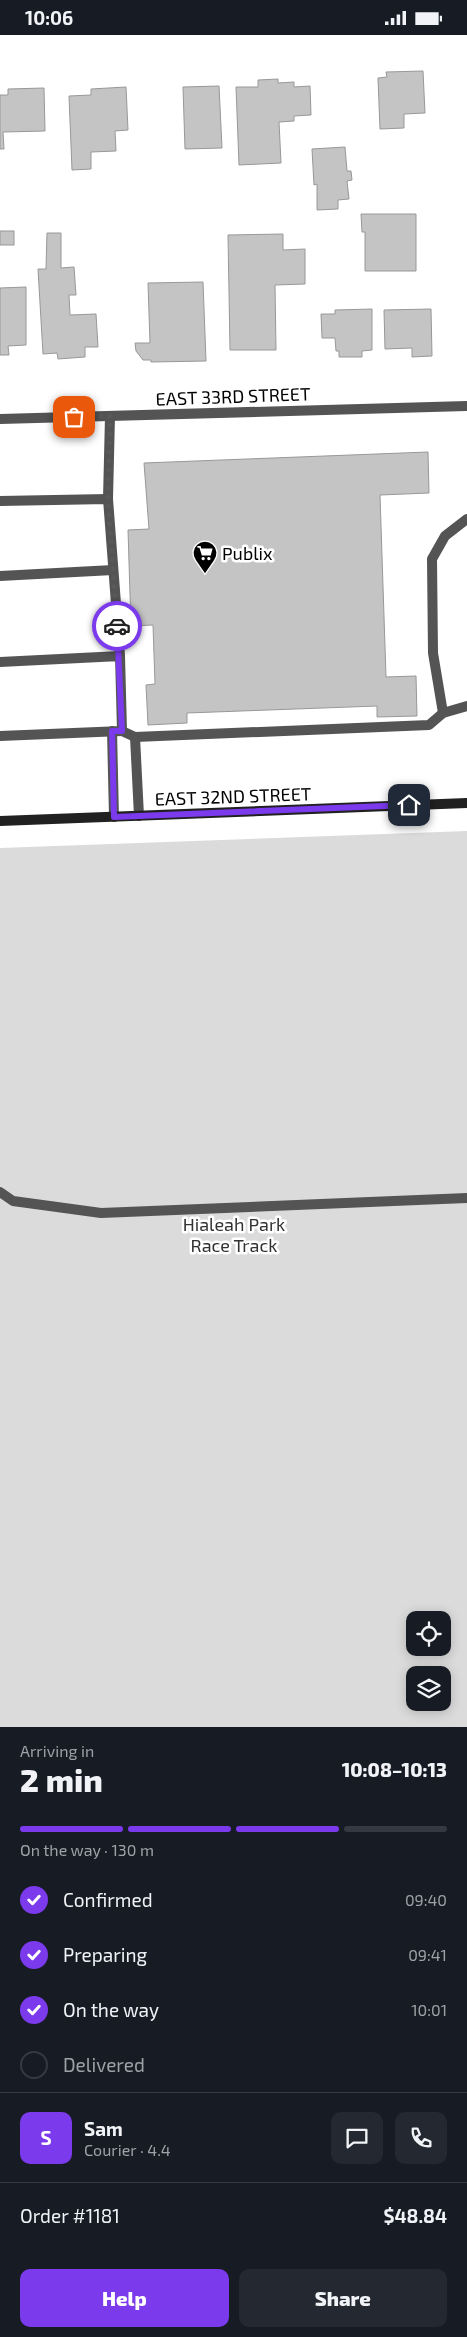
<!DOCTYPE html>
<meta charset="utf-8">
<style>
:root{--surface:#171b24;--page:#242831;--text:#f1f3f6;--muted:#9ea1a6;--line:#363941;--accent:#7c3aed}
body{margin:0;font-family:"Exo 2",sans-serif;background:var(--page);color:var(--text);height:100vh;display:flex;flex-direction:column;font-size:19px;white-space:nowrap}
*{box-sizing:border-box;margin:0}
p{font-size:16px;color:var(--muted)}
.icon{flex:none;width:28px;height:28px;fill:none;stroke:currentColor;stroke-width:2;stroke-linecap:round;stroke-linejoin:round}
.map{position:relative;height:1692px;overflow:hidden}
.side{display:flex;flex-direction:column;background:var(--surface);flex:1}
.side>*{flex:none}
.fabs{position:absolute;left:406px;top:1576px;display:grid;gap:10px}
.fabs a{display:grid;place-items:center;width:45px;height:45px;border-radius:10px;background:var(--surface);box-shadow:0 2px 12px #0003;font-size:25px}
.pin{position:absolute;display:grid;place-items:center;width:42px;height:42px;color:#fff;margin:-21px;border-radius:10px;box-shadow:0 2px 8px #0006}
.courier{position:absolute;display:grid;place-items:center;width:50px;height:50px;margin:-25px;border:4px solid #7c3aed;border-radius:50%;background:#fff;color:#222;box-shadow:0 1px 6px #0007}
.summary em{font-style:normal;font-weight:800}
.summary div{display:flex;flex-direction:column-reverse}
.summary{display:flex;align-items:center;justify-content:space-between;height:85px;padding:0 20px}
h1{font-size:32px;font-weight:800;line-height:38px}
.bar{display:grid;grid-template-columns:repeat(4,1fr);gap:8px 5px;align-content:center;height:60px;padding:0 20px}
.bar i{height:6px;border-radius:4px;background:var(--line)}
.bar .on{background:var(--accent)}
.bar p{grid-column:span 4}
.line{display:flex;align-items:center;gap:12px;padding:0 20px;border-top:1px solid var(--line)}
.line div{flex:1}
.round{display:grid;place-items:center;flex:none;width:52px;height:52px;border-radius:10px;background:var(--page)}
ol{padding:0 20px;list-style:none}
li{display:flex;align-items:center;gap:15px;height:55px}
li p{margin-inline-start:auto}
li .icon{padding:5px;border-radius:50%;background:var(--accent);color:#fff;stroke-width:4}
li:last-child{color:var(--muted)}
li i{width:28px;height:28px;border:2px solid var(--line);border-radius:50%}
.action{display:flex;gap:10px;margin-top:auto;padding:10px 20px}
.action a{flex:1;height:58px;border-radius:10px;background:var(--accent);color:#fff;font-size:20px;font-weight:800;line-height:58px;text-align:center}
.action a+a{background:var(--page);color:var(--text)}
.status{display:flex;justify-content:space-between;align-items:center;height:35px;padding:0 25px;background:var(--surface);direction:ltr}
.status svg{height:14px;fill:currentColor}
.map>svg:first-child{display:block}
</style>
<div class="status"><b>10:06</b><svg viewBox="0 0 49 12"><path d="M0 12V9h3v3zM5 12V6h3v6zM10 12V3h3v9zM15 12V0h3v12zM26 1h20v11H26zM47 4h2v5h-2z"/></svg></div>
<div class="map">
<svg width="467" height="1692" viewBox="0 0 467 1692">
<rect width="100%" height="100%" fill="#fff"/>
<path fill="#dbdbdb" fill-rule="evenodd" d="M467,796v896h-467v-879zM415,1585h27v27h-27zM415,1640h27v28h-27z"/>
<g fill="#c4c4c4" stroke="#989898">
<polygon points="423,36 425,78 404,79 404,93 380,94 378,43 387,42 386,37"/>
<polygon points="278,44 278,48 294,47 294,52 310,51 311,80 294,81 294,86 279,87 281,128 239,130 236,52 258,52 258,45"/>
<polygon points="219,51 222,113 185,114 183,52"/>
<polygon points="126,52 128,95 115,96 116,116 91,117 91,134 72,135 69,61 91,60 91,54"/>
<polygon points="44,53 45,96 3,97 4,114 0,114 0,60 8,60 8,54"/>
<polygon points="345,112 347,136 351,136 352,145 347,146 349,164 338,165 338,174 317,175 317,149 314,150 312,114"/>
<polygon points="361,179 416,179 416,236 365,236 365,197 362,197"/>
<rect x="0" y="196" width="14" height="14"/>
<polygon points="47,198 61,198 61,233 74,232 76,260 69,260 70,280 96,279 98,312 85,312 85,322 58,324 57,318 43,319 38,234 46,234"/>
<polygon points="283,199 283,215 305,214 305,249 275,250 276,315 230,315 228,200"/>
<polygon points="203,247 206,326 151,327 151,325 143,325 136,316 135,308 150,308 148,248"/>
<polygon points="26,252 26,310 8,311 9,320 0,320 0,253"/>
<polygon points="372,274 372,315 362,316 362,322 339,322 339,316 336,316 335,303 322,303 321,279 335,279 335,275"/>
<polygon points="431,274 432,321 412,322 412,313 385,314 384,275"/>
<polygon points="428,417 429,458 380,460 386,642 416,641 417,681 377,682 377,671 187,678 187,688 148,690 146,650 155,649 153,590 131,591 128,495 149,494 144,428"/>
</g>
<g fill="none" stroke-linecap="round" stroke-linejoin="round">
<g stroke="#545454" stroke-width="10">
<polyline points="108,464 110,381"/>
<polyline points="0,466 108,464 120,621"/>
<polyline points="0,541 113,535"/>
<polyline points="0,627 120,621 122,696 0,701"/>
<polyline points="443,678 433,618 432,524 445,501 467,484"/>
<polyline points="112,696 114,782"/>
<polyline points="122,696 135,702 429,690 443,678 467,671"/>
<polyline points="135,702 139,781"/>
<polyline points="0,1157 13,1166 101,1178 467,1163"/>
</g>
<polyline stroke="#545454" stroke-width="10" points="0,384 467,371"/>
<polyline stroke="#212121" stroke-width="10" points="0,786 467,768"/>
</g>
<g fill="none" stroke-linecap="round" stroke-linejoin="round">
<polyline stroke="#595959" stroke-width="5" stroke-dasharray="0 9" points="74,382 110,381 108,464 117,591"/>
<polyline stroke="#7c3aed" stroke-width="6" points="117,591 122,696 112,696 114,782 409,770"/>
</g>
<defs>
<symbol id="supermarket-pin" viewBox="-11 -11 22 30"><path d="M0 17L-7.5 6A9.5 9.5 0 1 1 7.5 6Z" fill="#000" stroke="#fff"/><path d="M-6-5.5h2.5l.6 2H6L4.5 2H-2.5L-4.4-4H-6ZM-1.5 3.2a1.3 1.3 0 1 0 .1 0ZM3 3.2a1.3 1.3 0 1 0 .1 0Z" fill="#fff"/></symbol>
</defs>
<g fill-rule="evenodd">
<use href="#supermarket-pin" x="191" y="504" width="28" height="38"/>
</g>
<g text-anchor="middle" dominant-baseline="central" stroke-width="5" stroke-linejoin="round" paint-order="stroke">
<g font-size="18" fill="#000" stroke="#fff">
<text transform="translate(233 361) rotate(-2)">EAST 33RD STREET</text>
<text transform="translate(233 761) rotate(-2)">EAST 32ND STREET</text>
</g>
<g font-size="18" fill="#000" stroke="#fff" text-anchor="start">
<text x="222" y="518">Publix</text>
</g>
<g font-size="18" fill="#323232" stroke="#fff">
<text x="234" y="1189">Hialeah Park<tspan x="234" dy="21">Race Track</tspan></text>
</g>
</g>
</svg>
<div class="fabs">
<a><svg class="icon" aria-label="locate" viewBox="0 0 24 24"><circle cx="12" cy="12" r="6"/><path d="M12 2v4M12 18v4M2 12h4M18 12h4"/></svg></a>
<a><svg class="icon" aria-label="layers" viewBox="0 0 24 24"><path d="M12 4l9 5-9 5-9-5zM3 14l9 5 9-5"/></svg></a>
</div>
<div class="pin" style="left:74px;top:382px;background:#ea580c"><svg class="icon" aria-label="bag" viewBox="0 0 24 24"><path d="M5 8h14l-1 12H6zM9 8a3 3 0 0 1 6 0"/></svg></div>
<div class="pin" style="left:409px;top:770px;background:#1f2937"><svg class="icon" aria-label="home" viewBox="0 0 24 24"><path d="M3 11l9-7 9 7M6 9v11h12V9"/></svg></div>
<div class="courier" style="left:117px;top:591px"><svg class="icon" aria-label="car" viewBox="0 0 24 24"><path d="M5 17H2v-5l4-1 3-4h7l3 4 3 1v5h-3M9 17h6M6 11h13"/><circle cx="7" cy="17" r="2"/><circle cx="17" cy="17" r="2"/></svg></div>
</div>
<section class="side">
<div class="summary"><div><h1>2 min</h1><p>Arriving in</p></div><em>10:08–10:13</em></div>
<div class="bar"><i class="on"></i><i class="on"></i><i class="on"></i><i></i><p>On the way · 130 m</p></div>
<ol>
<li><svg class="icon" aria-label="check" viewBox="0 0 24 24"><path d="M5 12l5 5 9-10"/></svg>Confirmed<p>09:40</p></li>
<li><svg class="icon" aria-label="check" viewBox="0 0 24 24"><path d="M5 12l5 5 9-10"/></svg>Preparing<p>09:41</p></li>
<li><svg class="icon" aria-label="check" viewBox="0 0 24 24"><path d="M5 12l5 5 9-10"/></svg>On the way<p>10:01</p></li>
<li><i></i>Delivered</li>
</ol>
<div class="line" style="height:90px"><b class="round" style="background:var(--accent);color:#fff">S</b><div><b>Sam</b><p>Courier · 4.4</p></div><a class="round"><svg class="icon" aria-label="chat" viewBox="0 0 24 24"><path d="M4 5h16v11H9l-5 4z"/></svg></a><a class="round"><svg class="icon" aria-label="phone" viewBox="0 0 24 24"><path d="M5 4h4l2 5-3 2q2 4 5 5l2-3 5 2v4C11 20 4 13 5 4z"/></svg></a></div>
<div class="line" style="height:65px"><div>Order #1181</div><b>$48.84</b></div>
<div class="action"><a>Help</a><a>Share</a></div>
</section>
